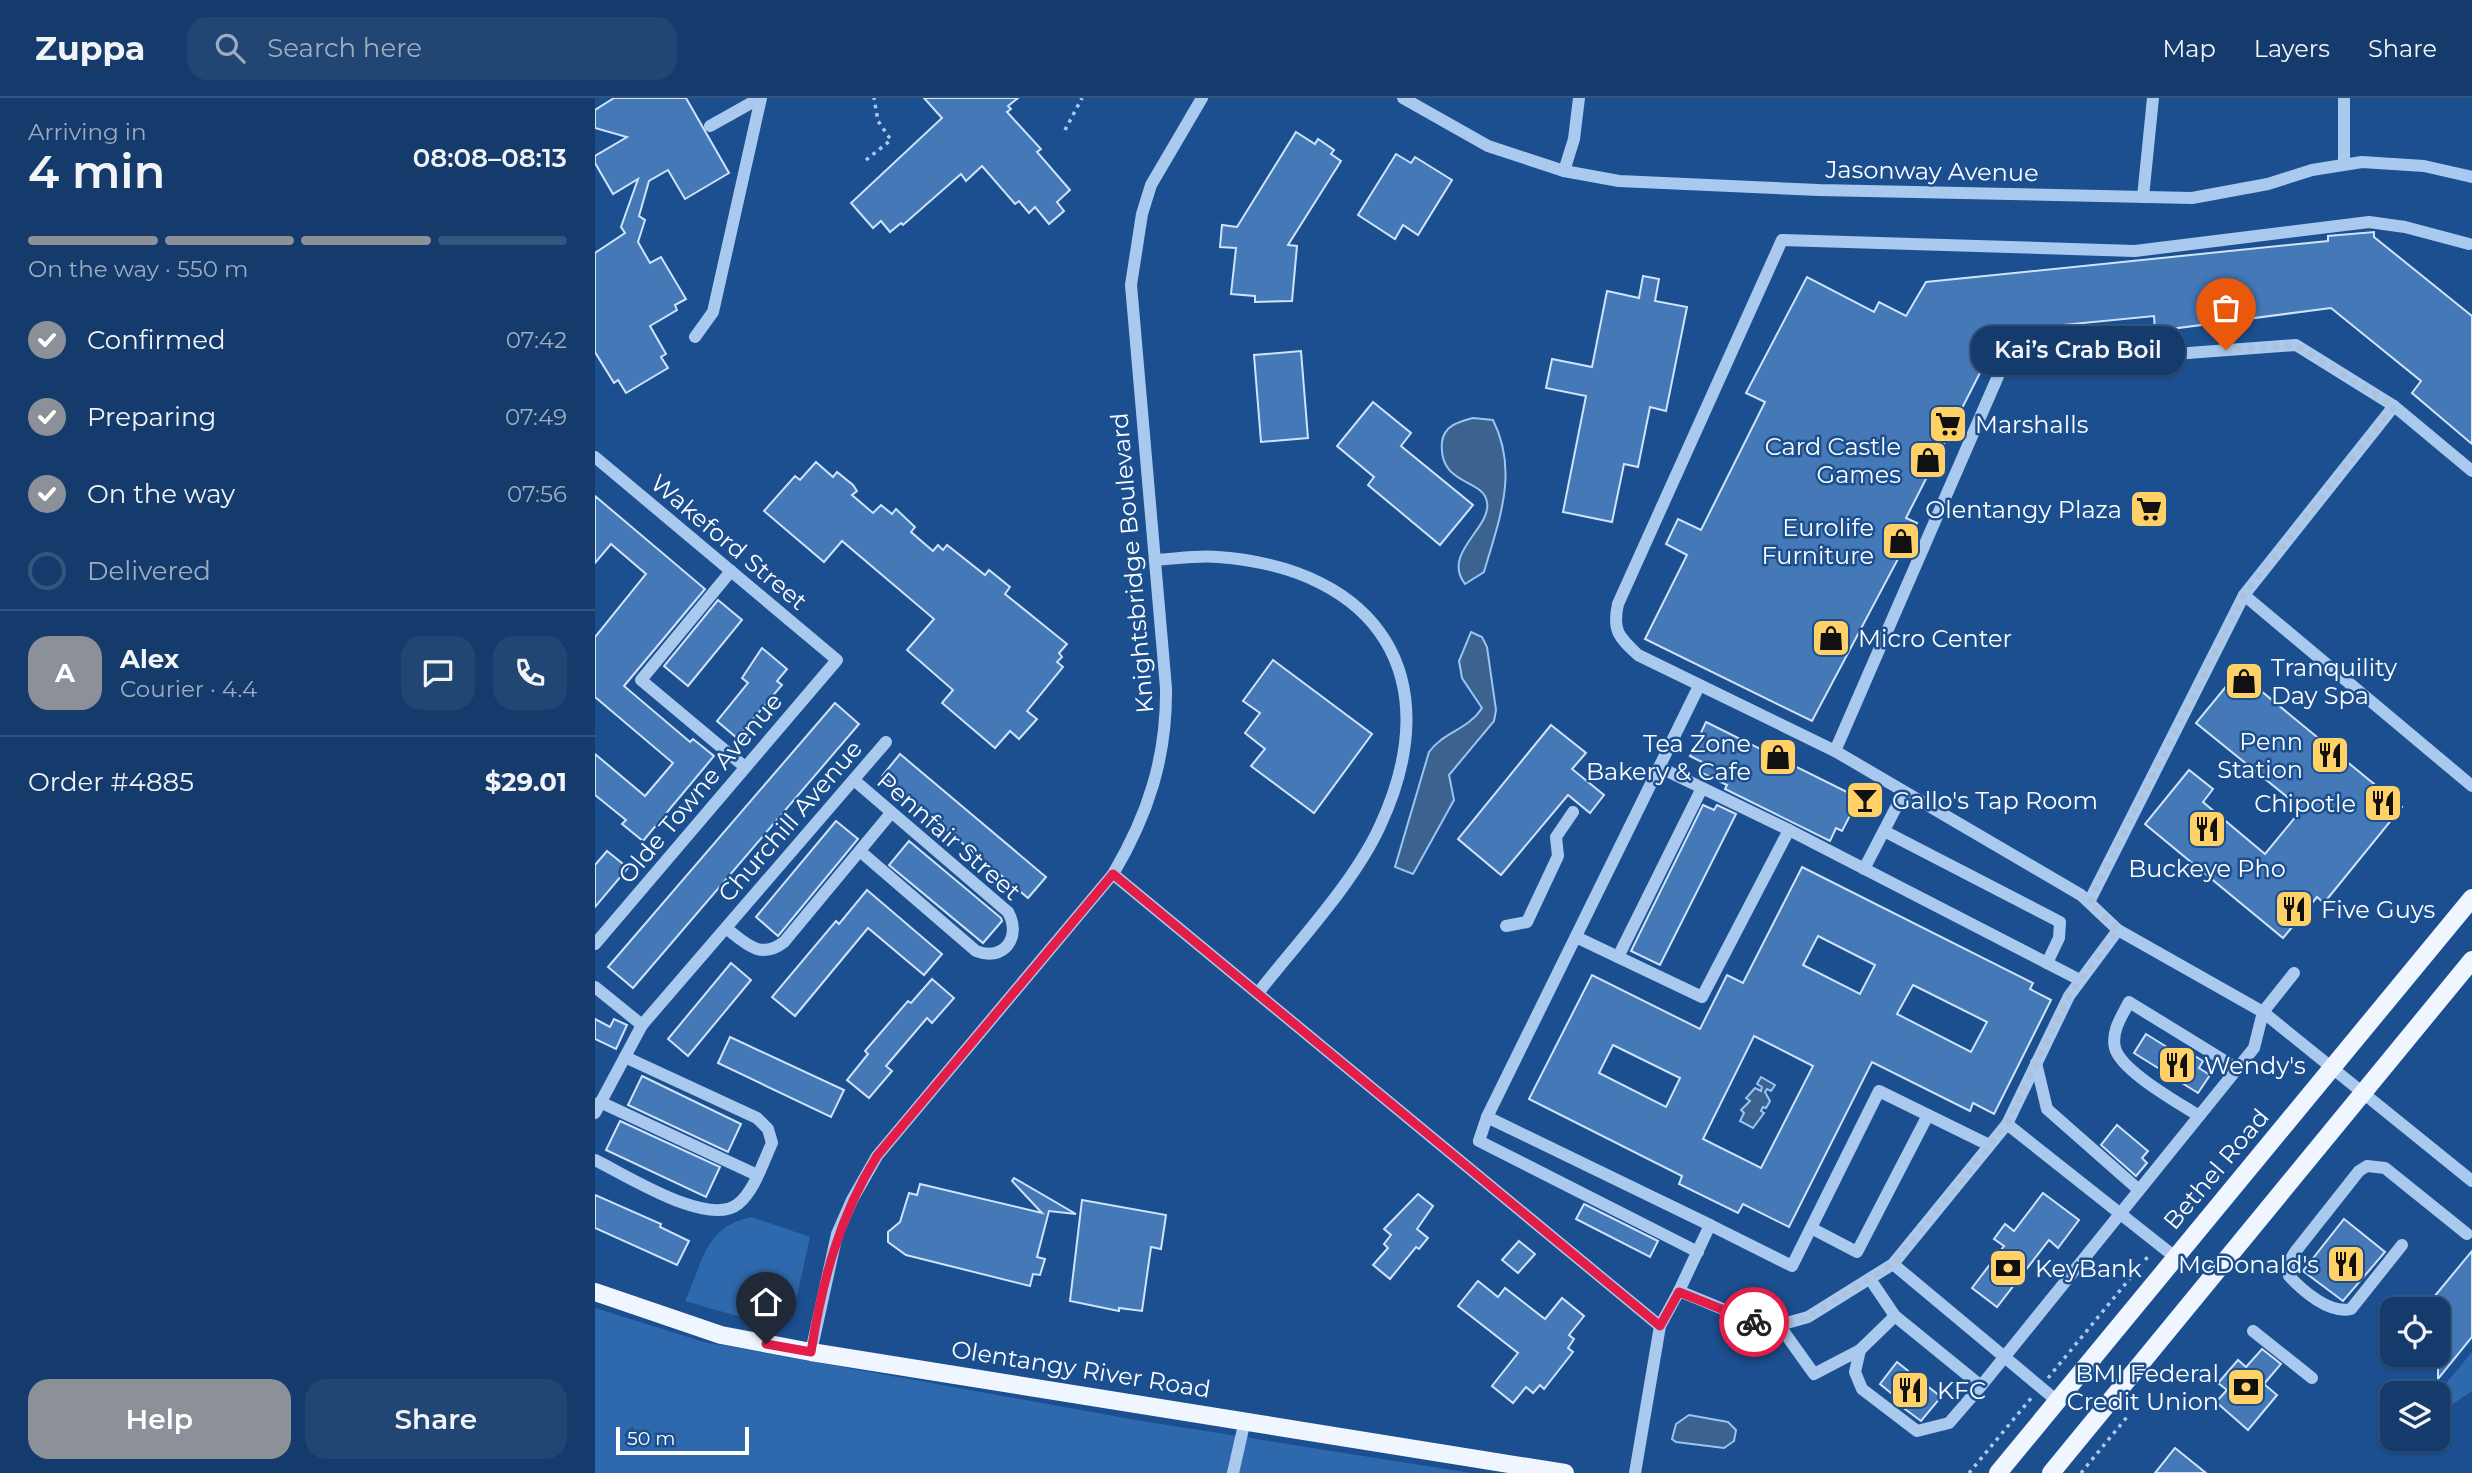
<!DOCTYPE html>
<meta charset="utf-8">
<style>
:root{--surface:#143b6b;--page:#214673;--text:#f1f3f6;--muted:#9dadc1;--line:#33557e;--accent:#8c9099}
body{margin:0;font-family:Montserrat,sans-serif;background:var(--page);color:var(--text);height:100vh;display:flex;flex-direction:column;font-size:26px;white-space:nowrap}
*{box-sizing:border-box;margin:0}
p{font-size:23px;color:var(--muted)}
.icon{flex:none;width:38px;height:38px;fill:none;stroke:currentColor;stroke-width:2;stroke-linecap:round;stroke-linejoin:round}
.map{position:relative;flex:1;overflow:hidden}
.side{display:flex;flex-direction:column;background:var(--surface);width:595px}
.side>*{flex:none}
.buttons{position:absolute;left:1785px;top:1199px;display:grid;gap:14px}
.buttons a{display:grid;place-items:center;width:70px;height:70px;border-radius:14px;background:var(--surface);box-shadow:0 2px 5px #0004,0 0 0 2px var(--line);font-size:35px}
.scale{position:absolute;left:21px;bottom:18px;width:133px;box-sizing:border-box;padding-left:7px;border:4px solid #fff;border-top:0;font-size:19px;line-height:24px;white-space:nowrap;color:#fff;-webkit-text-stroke:5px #1b4f8f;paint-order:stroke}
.pin{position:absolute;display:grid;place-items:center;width:60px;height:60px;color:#fff;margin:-72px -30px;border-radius:50% 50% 50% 0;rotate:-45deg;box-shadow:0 0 7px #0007}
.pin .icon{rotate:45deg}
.courier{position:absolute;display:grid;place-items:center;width:70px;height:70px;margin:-35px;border:5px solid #e11d48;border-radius:50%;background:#fff;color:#222;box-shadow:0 2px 9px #0007}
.bubble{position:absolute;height:49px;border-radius:21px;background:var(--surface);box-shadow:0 2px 5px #0004,0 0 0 2px var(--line);font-size:23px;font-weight:600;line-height:49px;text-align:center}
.head em{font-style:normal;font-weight:600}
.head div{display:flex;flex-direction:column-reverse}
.head{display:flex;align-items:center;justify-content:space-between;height:119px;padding:0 28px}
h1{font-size:46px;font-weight:600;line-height:52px}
.bar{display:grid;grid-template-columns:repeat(4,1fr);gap:10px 7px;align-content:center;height:84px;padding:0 28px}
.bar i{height:9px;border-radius:5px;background:var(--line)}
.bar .on{background:var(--accent)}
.bar p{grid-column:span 4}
.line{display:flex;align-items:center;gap:18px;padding:0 28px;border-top:2px solid var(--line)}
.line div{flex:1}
.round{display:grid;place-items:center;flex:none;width:74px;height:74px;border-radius:21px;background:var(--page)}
ol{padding:0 28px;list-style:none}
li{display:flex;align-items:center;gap:21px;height:77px}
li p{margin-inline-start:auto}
li .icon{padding:7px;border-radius:50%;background:var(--accent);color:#fff;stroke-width:4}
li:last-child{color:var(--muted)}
li i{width:38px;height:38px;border:4px solid var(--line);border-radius:50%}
.primary-button{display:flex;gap:14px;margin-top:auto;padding:14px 28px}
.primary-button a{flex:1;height:80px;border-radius:21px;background:var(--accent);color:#fff;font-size:28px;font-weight:600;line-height:80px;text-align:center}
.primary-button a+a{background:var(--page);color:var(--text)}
header{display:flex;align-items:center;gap:42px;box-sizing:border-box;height:98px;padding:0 35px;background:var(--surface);border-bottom:2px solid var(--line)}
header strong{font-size:33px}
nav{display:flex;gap:38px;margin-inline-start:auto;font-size:24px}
.search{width:490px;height:63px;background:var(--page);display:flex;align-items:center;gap:18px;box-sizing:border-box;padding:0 24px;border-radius:21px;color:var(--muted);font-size:26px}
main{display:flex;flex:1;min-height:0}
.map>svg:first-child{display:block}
</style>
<header>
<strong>Zuppa</strong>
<div class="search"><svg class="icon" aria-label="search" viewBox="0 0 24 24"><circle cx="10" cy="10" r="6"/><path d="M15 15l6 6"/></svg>Search here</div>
<nav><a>Map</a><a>Layers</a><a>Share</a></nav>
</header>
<main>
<section class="side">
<div class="head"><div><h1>4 min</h1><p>Arriving in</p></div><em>08:08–08:13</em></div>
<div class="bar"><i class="on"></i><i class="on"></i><i class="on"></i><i></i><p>On the way · 550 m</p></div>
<ol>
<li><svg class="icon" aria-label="check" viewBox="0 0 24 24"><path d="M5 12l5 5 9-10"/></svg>Confirmed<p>07:42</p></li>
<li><svg class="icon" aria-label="check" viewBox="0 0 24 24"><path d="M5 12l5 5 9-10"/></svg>Preparing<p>07:49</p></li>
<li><svg class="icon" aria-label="check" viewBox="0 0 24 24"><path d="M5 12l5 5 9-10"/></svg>On the way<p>07:56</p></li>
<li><i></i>Delivered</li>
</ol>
<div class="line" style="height:126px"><b class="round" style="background:var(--accent);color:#fff">A</b><div><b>Alex</b><p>Courier · 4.4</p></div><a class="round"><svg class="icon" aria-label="chat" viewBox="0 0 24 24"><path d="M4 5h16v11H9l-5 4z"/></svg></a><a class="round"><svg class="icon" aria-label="phone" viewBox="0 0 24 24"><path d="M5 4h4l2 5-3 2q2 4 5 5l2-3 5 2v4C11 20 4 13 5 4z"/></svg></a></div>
<div class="line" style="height:91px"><div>Order #4885</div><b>$29.01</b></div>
<div class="primary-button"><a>Help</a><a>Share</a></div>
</section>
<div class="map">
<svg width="1877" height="1375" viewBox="0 0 1877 1375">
<rect width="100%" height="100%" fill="#1b4f8f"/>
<g fill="#2e69ad">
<path d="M157,1119l58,20 -17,77c-21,17 -81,-6 -108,-13 18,-39 20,-75 67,-84z"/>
<polygon points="0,1210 109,1244 541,1322 876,1375 0,1375"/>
<polygon points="1877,1254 1877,1293 1843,1316 1843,1295"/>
</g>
<g fill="#3c6290" stroke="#9cc4f0" stroke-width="2">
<path d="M878,320l20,2c26,52 6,100 -9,152l-19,12c-24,-31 27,-56 22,-82 -4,-24 -49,-16 -45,-60 2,-17 17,-20 31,-24z"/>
<path d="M876,534l11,5 5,10 9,63 -2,11 -45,54 5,25 -41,74 -18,-7 34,-115c14,-20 39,-22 53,-44l-20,-30 -3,-17z"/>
<polygon points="1166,979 1180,987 1176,993 1172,991 1170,994 1175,1003 1171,1010 1168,1009 1166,1013 1169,1015 1158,1030 1145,1023 1149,1015 1146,1012 1155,1003 1151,1000 1160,990 1166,993 1167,989 1162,986"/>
<polygon points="1094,1317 1133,1324 1141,1332 1139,1343 1129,1350 1081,1344 1077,1341 1081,1326"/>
</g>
<g fill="#4478b7" stroke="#cfe3fa" stroke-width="2" fill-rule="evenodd">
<polygon points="19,0 91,0 134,75 90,101 73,72 54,83 44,118 50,122 43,144 55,165 66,159 91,201 80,207 82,212 55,228 71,256 66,259 73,270 31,295 23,282 19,285 0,254 0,155 30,135 26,129 43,81 18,96 0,65 0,58 32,39 0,30 0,12"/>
<polygon points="329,0 423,0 413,8 416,11 412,14 446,51 442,54 475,92 462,104 469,113 454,126 440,109 434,115 424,103 420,106 387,68 371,83 366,76 308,127 306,125 295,134 286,123 278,130 256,105 347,20"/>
<polygon points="701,34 720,46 723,41 739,52 736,56 746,63 693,147 702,148 697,203 660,204 660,198 636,196 641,150 625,149 627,127 642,129"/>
<polygon points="801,56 816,65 820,59 857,82 823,137 808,127 800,141 763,117"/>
<polygon points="1779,134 1779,139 1877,218 1877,346 1817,295 1826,283 1736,210 1560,233 1559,218 1397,234 1382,262 1389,267 1311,420 1322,425 1217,623 1050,541 1092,457 1071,446 1083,421 1106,432 1170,304 1151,295 1212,179 1279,214 1284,204 1311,218 1331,184 1733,143 1733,138"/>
<polygon points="1048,178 1064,181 1060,203 1092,209 1071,313 1055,309 1043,369 1029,366 1017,424 968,414 991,298 951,290 957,261 997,269 1012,193 1044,200"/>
<polygon points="706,253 713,340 666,344 659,257"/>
<polygon points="778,304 816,335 806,348 878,407 845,447 773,387 779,379 742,348"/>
<polygon points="221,364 238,379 242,374 258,387 262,393 257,397 278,415 286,407 297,416 301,411 320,429 316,434 338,453 343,447 348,452 352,447 390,477 394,472 415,489 410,496 472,546 464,555 467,559 462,564 468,569 432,613 442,621 424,641 415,633 400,650 347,605 358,592 312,552 339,521 247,443 229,464 169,413 200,378 205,382"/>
<polygon points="0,398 110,491 29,588 95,644 98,641 119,658 48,743 27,726 31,722 0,697 0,656 50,698 78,665 0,599 0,539 51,476 16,446 0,465"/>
<polygon points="123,502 147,522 93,588 69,568"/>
<polygon points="167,550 192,571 182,583 187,587 142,640 122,623 153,585 147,580"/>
<polygon points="678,562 777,636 719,715 656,668 670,651 650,635 665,615 648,603"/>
<polygon points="1643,574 1807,709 1729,805 1722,799 1688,840 1550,726 1594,672 1618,691 1608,704 1670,756 1707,711 1601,625"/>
<polygon points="240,605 264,626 38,890 13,869"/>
<polygon points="1111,624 1264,700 1247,733 1241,730 1235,743 1130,691 1132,687 1105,674 1109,665 1095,658"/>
<polygon points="956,627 991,655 977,671 1009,697 995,715 973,697 906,777 863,741"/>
<polygon points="305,656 451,779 433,800 287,678"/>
<polygon points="1108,707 1119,712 1122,707 1141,716 1065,867 1036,853"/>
<polygon points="241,723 263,741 183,838 161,819"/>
<polygon points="314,743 406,820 407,823 388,845 294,767"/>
<polygon points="12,753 33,770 0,809 0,767"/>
<path d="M1207,769l231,116 -3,6 21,11 -57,114 -21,-11 -3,8 -98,-49 -83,165 -46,-23 -5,9 -59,-29 3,-8 -153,-77 63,-124 108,54 27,-54 16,8zM1223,838l57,29 -15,29 -57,-29zM1318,887l74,37 -16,30 -74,-38zM1159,938l59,30 -52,102 -58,-29zM1018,947l67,33 -14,29 -67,-34z"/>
<polygon points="272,792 347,856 329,877 273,830 200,918 177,899 241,823 244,826"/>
<polygon points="136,865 156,882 93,958 73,941"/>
<polygon points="337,881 359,900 337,925 332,920 291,968 297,973 274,1000 252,982 273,956 270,953 313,903 316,905"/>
<polygon points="0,921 15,929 19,921 32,927 21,951 0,941"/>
<polygon points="1551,936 1591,961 1595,955 1608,963 1604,970 1615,977 1603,995 1539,955"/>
<polygon points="135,939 249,992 236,1019 123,965"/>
<polygon points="47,978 146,1026 133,1054 33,1007"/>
<polygon points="25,1023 125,1069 111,1099 11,1052"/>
<polygon points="1522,1027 1553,1053 1547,1060 1552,1065 1541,1078 1506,1047"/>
<polygon points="419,1080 481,1116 454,1113 442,1159 450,1161 445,1177 438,1176 435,1188 311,1157 293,1144 293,1134 305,1124 314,1095 322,1097 325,1086 447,1115 417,1083"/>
<polygon points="1448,1095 1484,1122 1463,1150 1454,1142 1402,1209 1377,1190 1409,1148 1399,1141 1410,1126 1419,1133"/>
<polygon points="823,1096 838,1108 822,1131 833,1140 824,1151 821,1149 795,1181 778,1167 793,1150 789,1146 796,1137 789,1131"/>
<polygon points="0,1097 66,1126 65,1129 94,1143 82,1167 0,1130"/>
<polygon points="487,1102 571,1117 566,1151 556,1149 547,1213 524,1210 524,1213 475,1203"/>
<polygon points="989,1106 1063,1143 1055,1159 981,1121"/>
<polygon points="1749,1121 1790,1154 1748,1203 1708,1173"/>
<polygon points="924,1143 940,1156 923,1175 907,1162"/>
<polygon points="1877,1153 1877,1239 1843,1281 1843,1269 1825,1256 1843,1256 1843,1211 1829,1211"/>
<polygon points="883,1183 903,1199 910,1190 950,1221 967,1200 989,1218 974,1237 979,1241 973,1250 978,1254 949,1291 945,1287 938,1295 931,1289 918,1305 897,1288 923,1255 863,1208"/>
<polygon points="1667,1251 1686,1266 1669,1286 1682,1297 1653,1332 1621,1304 1632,1292 1623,1285 1643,1262 1651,1269"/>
<polygon points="1302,1264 1346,1299 1326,1323 1299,1303 1302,1300 1285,1286"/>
<polygon points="1580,1350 1611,1375 1560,1375"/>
</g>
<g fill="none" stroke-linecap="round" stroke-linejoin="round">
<g stroke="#a9c9ee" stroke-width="3.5" stroke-dasharray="3.5 5" stroke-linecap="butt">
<polyline points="470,32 487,0"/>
<polyline points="271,62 296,42 283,23 279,0"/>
<polyline points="1453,1280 1555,1156"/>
<polyline points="1374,1375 1437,1299"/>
<polyline points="1486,1375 1532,1319"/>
</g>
<g stroke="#a9c9ee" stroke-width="12">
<polyline points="808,0 893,48 969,73 1024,83 1224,92 1597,100 1673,86 1717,72 1767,64 1829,68 1877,79"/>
<polyline points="1749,0 1749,66"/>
<polyline points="115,28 165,0"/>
<polyline points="969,73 979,41 984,0"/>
<polyline points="1548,99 1558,0"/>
<path d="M1874,146l-64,-17 -36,-5 -234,29 -353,-11 -164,364c-6,27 1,33 20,51l197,96 246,144 37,35 145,82 209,169"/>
<polyline points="100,239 118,214 166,0"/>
<polyline points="1799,308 1877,373"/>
<polyline points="0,359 242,562 0,846"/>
<path d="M560,462c20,-1 43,-5 63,-3 161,12 231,121 162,269 -26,57 -83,117 -122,167"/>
<polyline points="136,473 46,582 150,669"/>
<polyline points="1649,497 1877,688"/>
<polyline points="1240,653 1407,269 1701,247 1799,308 1649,497 1494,804"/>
<polyline points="1064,669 1194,732"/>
<path d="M259,682l154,132c14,25 -4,50 -32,39l-115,-99"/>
<polyline points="1289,733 1465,824 1464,840 1452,865"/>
<polyline points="1269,771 1309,694"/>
<polyline points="518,776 1065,1228"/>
<polyline points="911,828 932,824 963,758 961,739 978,714"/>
<path d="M131,830c20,16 35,32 58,14l107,-129"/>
<polyline points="981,839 1107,899 1194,732 1485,882"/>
<polyline points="1023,859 1107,690"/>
<polyline points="0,889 47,927"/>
<polyline points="1441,965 1452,1011 1544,1092"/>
<polyline points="5,1004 162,1077"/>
<polyline points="0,1015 47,927 291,644"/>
<path d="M1604,1018c-20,-13 -78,-45 -84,-68 -4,-17 7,-32 14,-46l109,67"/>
<polyline points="892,1019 884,1043 1103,1154"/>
<polyline points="1412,1026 1580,1159"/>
<path d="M0,1062c31,15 113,68 143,44 17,-14 25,-42 34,-61l-4,-14 -11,-11 -132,-61"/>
<polyline points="1115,1127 1197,1168 1284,993 1394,1047"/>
<polyline points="1216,1130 1262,1154 1333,1017"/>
<path d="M1807,1147l-51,64c-22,5 -48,-18 -62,-33v-14l6,-10 64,-81 8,-5 18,2 82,66"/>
<polyline points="1298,1166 1461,1302"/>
<polyline points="1275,1181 1300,1218 1386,1288 1659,950 1668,914 1699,875"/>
<polyline points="1084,1193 1115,1127 892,1019 1104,588"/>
<polyline points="1184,1227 1219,1276 1265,1252 1300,1218"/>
<polyline points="1658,1233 1717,1280"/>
<polyline points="1265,1252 1260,1274 1267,1291 1322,1333 1354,1325 1386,1288"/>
<path d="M216,1254l26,-118 15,-34 25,-44 236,-282c35,-59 54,-117 53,-186l-35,-403 11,-71 9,-29 51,-87"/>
<polyline points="638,1375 650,1322"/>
<polyline points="1040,1375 1065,1228 1084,1193 1174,1230 1213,1219 1298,1166 1412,1026 1474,898 1523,832"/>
</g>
<g stroke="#f0f6ff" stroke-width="18">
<polyline points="0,1194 126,1237 216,1254 970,1375"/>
<polyline points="1403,1375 1877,800"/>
<polyline points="1456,1375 1877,862"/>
</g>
</g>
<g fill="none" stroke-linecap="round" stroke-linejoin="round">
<polyline stroke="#afc1d8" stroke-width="7" stroke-dasharray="0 12.6" points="1159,1224 1174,1230 1213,1219 1298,1166 1412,1026 1474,898 1523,831 1494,804 1649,497 1799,308 1701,247 1631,252"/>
<path stroke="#e11d48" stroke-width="9" d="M171,1246l45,8c11,-70 28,-135 66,-196l236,-282 547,452 19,-34 75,30"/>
</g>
<defs>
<symbol id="supermarket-square" viewBox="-11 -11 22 22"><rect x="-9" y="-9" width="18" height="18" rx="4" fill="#ffd166" stroke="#1b4f8f"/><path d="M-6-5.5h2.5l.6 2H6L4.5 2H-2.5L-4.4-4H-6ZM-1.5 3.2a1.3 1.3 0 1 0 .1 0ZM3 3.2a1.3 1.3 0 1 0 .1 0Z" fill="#111"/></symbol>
<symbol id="shop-square" viewBox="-11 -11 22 22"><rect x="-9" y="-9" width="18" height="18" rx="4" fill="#ffd166" stroke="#1b4f8f"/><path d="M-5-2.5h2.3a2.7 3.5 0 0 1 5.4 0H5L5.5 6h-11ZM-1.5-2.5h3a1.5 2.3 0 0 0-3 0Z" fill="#111"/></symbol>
<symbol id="restaurant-square" viewBox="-11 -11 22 22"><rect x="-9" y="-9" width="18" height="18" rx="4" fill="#ffd166" stroke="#1b4f8f"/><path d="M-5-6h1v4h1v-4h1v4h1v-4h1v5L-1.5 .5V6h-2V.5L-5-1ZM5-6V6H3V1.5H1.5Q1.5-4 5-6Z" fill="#111"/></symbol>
<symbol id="bar-square" viewBox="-11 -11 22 22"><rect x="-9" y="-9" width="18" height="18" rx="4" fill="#ffd166" stroke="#1b4f8f"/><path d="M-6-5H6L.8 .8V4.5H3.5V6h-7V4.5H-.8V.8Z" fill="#111"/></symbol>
<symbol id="bank-square" viewBox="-11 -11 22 22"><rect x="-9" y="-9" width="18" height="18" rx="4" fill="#ffd166" stroke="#1b4f8f"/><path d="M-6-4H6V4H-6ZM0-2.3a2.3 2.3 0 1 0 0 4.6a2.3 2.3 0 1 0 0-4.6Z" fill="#111"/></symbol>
</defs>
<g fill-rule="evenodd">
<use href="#supermarket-square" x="1331" y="304" width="44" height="44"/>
<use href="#shop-square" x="1311" y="340" width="44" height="44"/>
<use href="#supermarket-square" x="1532" y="389" width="44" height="44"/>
<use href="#shop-square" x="1284" y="421" width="44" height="44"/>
<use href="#shop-square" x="1214" y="518" width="44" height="44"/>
<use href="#shop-square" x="1627" y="561" width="44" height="44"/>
<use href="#restaurant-square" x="1713" y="635" width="44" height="44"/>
<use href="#shop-square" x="1161" y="637" width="44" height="44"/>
<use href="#bar-square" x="1248" y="680" width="44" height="44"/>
<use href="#restaurant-square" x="1766" y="683" width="44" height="44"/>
<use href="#restaurant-square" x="1590" y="709" width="44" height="44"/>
<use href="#restaurant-square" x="1677" y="789" width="44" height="44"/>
<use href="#restaurant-square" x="1560" y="945" width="44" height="44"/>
<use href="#restaurant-square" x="1729" y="1144" width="44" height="44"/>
<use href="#bank-square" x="1391" y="1148" width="44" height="44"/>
<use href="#bank-square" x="1629" y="1267" width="44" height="44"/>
<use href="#restaurant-square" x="1293" y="1270" width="44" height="44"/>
</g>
<g text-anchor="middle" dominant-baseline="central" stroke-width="5" stroke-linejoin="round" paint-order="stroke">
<g font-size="24" fill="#fff" stroke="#1b4f8f">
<text transform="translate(1337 73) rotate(1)">Jasonway Avenue</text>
<text transform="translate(134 444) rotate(40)">Wakeford Street</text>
<text transform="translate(537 465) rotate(-95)">Knightsbridge Boulevard</text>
<text transform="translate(105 690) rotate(-50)">Olde Towne Avenue</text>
<text transform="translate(195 723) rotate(-49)">Churchill Avenue</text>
<text transform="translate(354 738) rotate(41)">Pennfair Street</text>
<text transform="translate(1621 1071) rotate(-50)">Bethel Road</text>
<text transform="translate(486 1271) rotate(9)">Olentangy River Road</text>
</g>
<g font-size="24" fill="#fff" stroke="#1b4f8f" text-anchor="start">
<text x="1380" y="326">Marshalls</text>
<text x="1306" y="348" text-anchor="end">Card Castle<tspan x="1306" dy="28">Games</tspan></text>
<text x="1527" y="411" text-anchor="end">Olentangy Plaza</text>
<text x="1279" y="429" text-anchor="end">Eurolife<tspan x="1279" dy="28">Furniture</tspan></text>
<text x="1263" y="540">Micro Center</text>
<text x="1676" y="569">Tranquility<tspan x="1676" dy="28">Day Spa</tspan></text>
<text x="1708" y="643" text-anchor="end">Penn<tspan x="1708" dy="28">Station</tspan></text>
<text x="1156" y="645" text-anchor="end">Tea Zone<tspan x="1156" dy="28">Bakery &amp; Cafe</tspan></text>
<text x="1297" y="702">Gallo's Tap Room</text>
<text x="1761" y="705" text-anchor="end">Chipotle</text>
<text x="1612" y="770" text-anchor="middle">Buckeye Pho</text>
<text x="1726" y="811">Five Guys</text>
<text x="1609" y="967">Wendy's</text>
<text x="1724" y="1166" text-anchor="end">McDonald's</text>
<text x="1440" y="1170">KeyBank</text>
<text x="1624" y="1275" text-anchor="end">BMI Federal<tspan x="1624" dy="28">Credit Union</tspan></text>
<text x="1342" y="1292">KFC</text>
</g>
</g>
</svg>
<div class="buttons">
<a><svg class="icon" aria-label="locate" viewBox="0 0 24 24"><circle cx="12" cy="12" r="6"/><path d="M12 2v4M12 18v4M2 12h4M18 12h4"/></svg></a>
<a><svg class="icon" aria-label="layers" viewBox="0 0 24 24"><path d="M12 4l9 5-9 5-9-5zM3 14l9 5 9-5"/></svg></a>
</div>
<div class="scale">50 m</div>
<div class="pin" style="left:1631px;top:252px;background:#ea580c"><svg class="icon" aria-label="bag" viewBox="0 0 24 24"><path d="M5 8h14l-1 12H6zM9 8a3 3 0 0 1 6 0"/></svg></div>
<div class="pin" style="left:171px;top:1246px;background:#1f2937"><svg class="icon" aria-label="home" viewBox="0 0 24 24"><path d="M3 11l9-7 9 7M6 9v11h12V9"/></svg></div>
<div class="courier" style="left:1159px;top:1224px"><svg class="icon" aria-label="bike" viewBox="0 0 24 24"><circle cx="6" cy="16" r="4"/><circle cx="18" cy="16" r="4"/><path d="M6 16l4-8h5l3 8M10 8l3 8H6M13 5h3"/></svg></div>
<div class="bubble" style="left:1376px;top:228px;width:214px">Kai’s Crab Boil</div>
</div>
</main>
